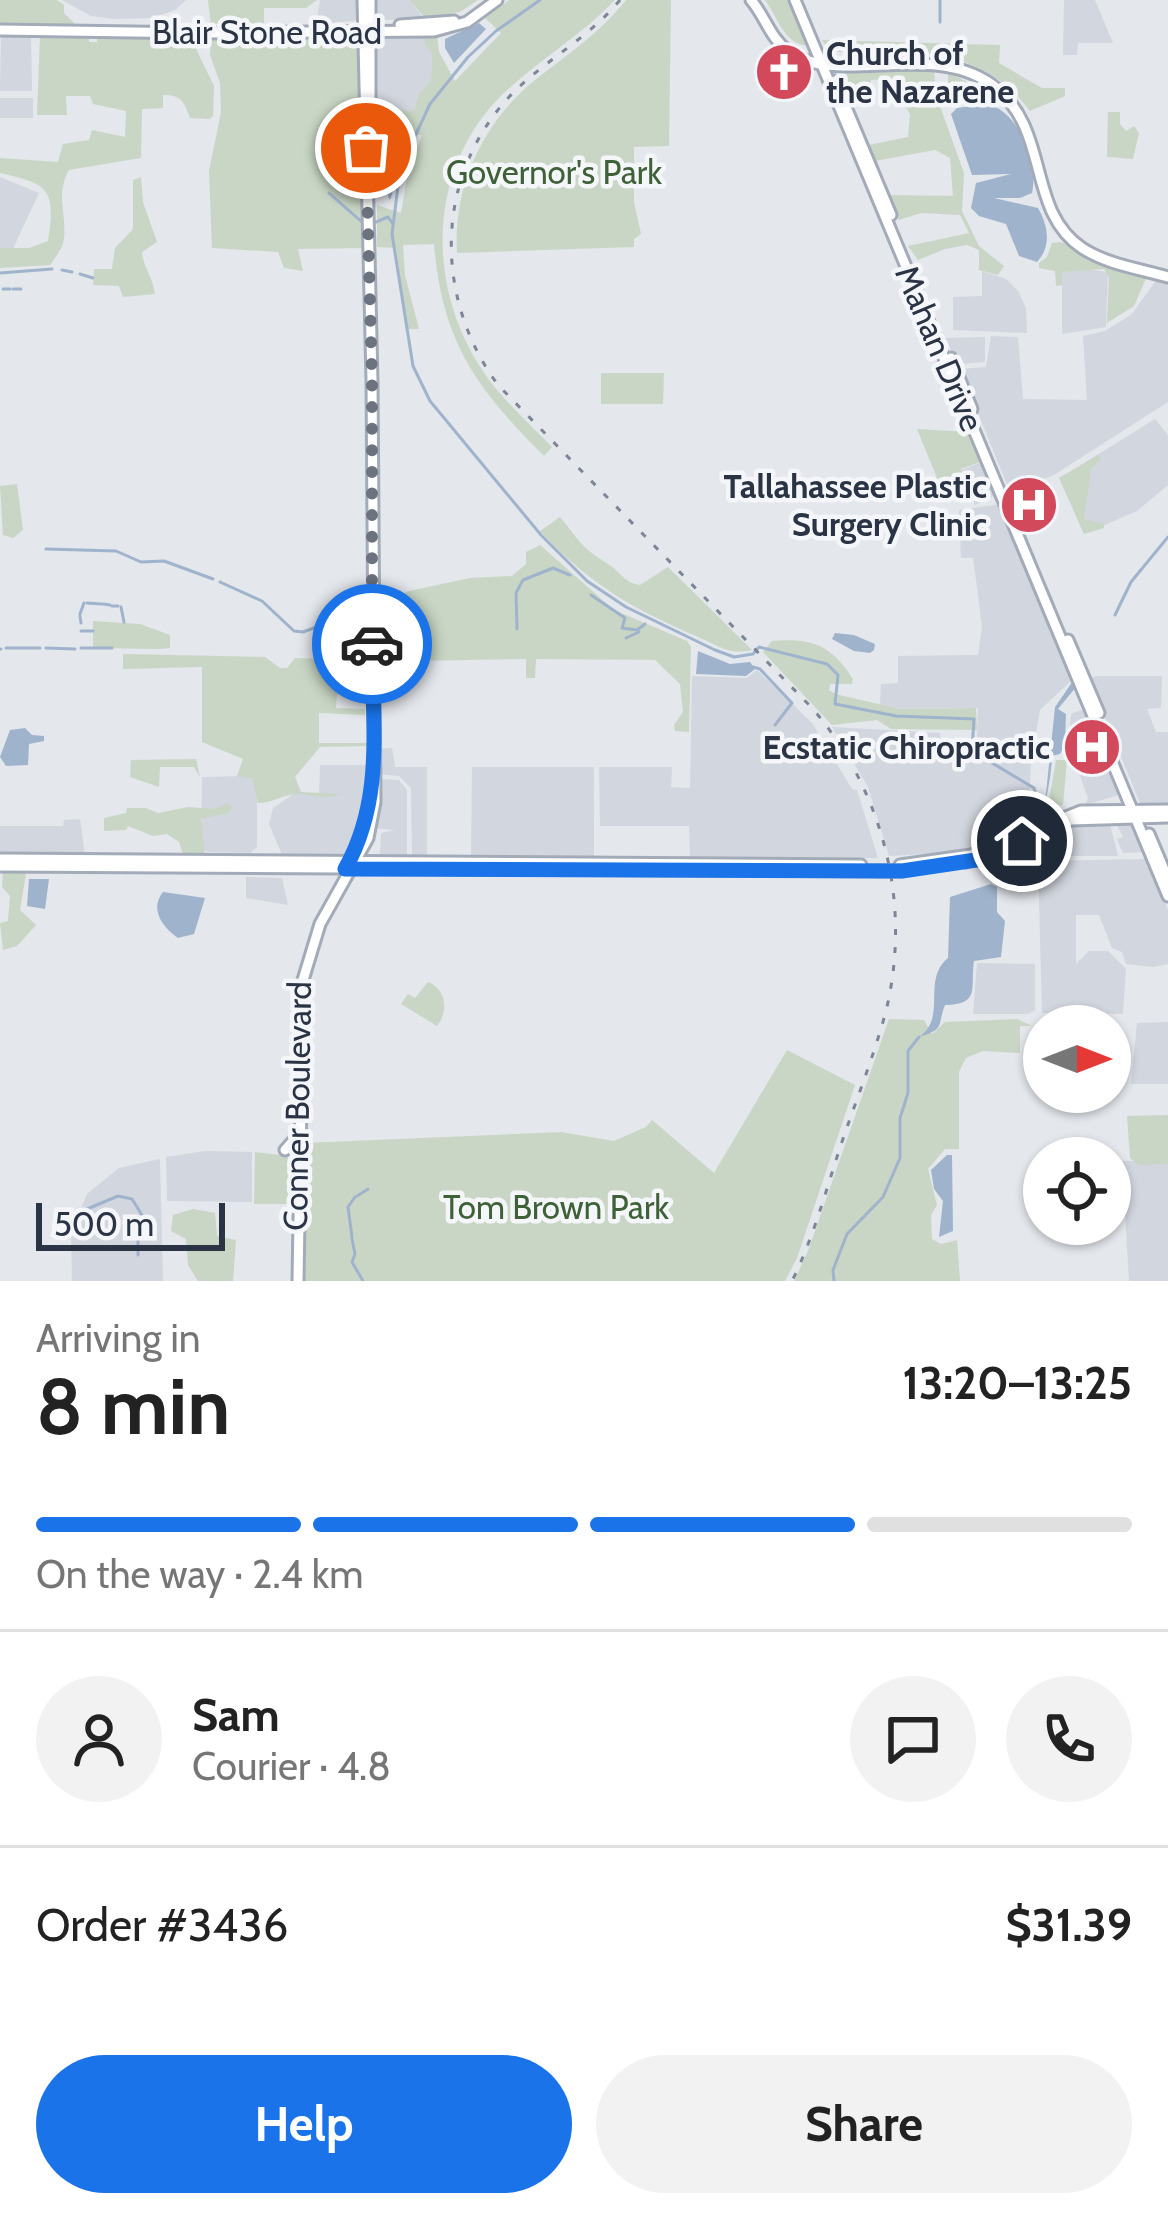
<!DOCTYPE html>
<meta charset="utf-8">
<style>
:root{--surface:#fff;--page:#f2f2f2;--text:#222;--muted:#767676;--line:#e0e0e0;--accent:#1a73e8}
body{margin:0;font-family:Cabin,sans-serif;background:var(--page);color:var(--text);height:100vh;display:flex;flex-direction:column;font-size:45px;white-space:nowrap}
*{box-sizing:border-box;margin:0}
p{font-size:39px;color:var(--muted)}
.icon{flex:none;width:66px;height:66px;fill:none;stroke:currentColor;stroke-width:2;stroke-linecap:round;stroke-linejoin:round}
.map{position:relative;height:1281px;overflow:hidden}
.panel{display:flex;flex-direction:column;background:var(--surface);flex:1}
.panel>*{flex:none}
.needle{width:78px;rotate:90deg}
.fabs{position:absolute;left:1023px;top:1005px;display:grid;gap:24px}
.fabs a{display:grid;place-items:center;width:108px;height:108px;border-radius:50%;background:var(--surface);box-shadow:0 3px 9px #0004;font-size:60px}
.scale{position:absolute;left:36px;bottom:30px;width:189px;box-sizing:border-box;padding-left:12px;border:6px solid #2b3445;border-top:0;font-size:33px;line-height:42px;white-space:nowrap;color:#2b3445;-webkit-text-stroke:9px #f4f6f9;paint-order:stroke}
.pin{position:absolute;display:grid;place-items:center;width:102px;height:102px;color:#fff;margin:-51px;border:6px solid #fff;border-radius:50%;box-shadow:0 3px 12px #0007}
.courier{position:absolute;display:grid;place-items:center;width:120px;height:120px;margin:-60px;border:9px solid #1a73e8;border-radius:50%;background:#fff;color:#222;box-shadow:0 3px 15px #0007}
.overview em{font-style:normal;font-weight:700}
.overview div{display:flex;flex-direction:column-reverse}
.overview{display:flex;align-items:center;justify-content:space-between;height:204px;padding:0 36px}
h1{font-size:78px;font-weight:700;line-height:90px}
.bar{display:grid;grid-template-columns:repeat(4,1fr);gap:18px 12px;align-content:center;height:144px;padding:0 36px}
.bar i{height:15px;border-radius:9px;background:var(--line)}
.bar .active{background:var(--accent)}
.bar p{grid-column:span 4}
.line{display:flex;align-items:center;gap:30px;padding:0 36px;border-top:3px solid var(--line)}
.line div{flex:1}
.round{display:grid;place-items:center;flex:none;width:126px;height:126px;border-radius:63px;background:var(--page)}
.action{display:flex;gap:24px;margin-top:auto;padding:24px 36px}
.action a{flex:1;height:138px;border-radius:72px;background:var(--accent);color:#fff;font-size:48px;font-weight:700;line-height:138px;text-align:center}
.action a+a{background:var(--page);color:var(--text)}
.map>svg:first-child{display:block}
</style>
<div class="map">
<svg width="1168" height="1281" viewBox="0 0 1168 1281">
<rect width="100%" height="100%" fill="#e4e7ec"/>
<g fill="#d2d6de">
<polygon points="62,0 186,0 175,10 152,18 114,19 91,16"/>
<polygon points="320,0 359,0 359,17 354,21 316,24"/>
<polygon points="373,0 409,0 425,20 376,20"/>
<polygon points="1064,0 1095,0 1113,43 1078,43 1077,55 1063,55"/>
<polygon points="425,34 432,53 431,80 419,93 414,110 373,114 374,35"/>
<polygon points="1,35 31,35 32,91 0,91"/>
<rect x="0" y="98" width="33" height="20"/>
<polygon points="0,177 39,193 10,255 0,251"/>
<polygon points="1083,269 1108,272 1106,327 1062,334 1062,272"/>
<polygon points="982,271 1006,279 1019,292 1026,309 1027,333 953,330 953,297 982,296"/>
<polygon points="1157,279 1168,283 1168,402 1054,475 1010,492 960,369 986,367 991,336 1018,337 1023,399 1087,400 1083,336 1105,331 1132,314"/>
<polygon points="985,337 985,362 957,364 946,338"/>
<polygon points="1155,419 1168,435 1168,485 1137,511 1084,534 1060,478"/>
<polygon points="984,461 998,494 975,505 962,470"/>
<polygon points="1001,504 1074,678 1040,710 1031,761 1028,827 961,852 889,856 868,787 832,727 940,733 940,748 969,750 983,759 989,742 977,742 978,708 902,709 880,705 881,684 898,683 898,656 978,655 982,627 977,587 973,558 961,558 959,510"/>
<polygon points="757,670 812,723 852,789 857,790 878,858 690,858 689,826 600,826 599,767 672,767 671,787 690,788 692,676 747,678"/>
<polygon points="1097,676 1162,676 1161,708 1147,709 1156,732 1168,732 1168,806 1140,803 1089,679"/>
<polygon points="1087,708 1122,794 1085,805 1088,798 1079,773 1083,754 1069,742 1071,714"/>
<polygon points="392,748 395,767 427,767 427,857 412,855 411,788 399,776 378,774 378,749"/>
<polygon points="320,765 368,765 361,832 344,858 283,857 269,824 273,808 295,793 319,796"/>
<polygon points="472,767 594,767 594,860 471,859"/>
<polygon points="244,776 252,780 257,792 257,847 250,853 207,852 201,846 202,777"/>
<polygon points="378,779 399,780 407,790 407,855 380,855 381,833 395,830 374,828"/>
<polygon points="80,819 85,856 0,854 0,826 63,826 64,820"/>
<polygon points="1109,820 1118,856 1033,856 1031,841 1070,824"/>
<polygon points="1115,822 1132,822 1144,852 1123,853 1117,839 1123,837"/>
<polygon points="1147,859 1168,910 1168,964 1153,967 1126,964 1122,952 1112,948 1099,915 1076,915 1076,964 1089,951 1108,951 1126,969 1123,1014 1042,1013 1038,861"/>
<polygon points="246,877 282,878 288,905 246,898"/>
<polygon points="977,963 1035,964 1035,1010 1028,1014 973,1014"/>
<polygon points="1168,1022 1168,1084 1131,1084 1137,1023"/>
<polygon points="205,1151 252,1152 252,1202 167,1201 166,1157"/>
<polygon points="160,1159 163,1281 72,1281 71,1231 87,1194 119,1168"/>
<polygon points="1122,1161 1168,1161 1168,1281 1129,1281"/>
</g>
<g fill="#c9d6c5">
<polygon points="0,0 57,0 64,5 64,13 77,26 0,24"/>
<polygon points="208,0 317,0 306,8 264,8 264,24 211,24"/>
<polygon points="383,0 478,0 460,12 425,18 409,0"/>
<path d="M509,0h106c-36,38 -83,64 -119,101 -68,73 -68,183 -17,264 18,30 49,57 73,82l-8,9c-68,-68 -102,-114 -110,-212l-31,1 2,30 14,54h-13l-10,-81 -19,-1v-42l24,8 7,-41 14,-37 -18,-1 -6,10 -12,3 -10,13 -1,-46 39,-4 5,-17 12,-13 1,-27 -7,-8v-11h12l2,18 16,29 46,-48 -16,-15z"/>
<path d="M626,0h45l-2,146 -35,1v55l7,32 -7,5v8l-177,6c-4,-67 26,-131 78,-173 33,-26 65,-47 91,-80z"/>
<path d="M765,0h26l18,46c-26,-2 -30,-27 -44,-46z"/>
<path d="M89,35v7h8v-7l99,2 1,14 17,35 -1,30 -3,3 -20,-1c-6,-16 -8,-23 -27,-23v13l-21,1 -1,49 -72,12c-14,25 -2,44 -5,69 -1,9 -9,19 -14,26l-50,3v-20h29l19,-7c9,-55 -2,-57 -48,-68v-15l58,4 5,-18 26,-4 3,-10 33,7 1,-26 -33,-7 -3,-8h-24l1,19h-30l3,-79z"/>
<polygon points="211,39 358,39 363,248 298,249 303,271 284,268 278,252 212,248 209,171 221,112 220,83 210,55"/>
<path d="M822,40l178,5 -1,18 43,25h23v8l-35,15c-52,-69 -122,-59 -200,-59z"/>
<polygon points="841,70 934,70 936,95 964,173 962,211 979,246 1004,266 998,275 979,270 979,250 967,245 945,249 918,260 908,246 969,233 960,215 921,213 899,220 888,195 953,196 950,158 935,150 875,161 869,145 908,137 910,114 890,79 871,80 869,92 852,105 839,77"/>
<polygon points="948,72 1003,101 978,99 948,103"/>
<polygon points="1108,112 1120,112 1120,124 1126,131 1134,126 1139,133 1133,159 1107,157"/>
<path d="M141,177l2,25 14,40 -15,10c2,18 10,22 13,42l-32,3 -4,-11 -26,-1 1,-16h18l3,-21 18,-19v-49z"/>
<polygon points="1061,242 1147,276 1134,306 1107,323 1109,277 1104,269 1062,272 1062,285 1056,286 1055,271 1039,268 1039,263 1047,257 1052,243"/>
<polygon points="601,373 664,373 663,404 601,404"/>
<polygon points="917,429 969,432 980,462 961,469 972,498 966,501 936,495 937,478"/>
<polygon points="1098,455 1101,460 1091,468 1084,519 1104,524 1104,528 1084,534 1059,478"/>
<polygon points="17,484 23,530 13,538 3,535 0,486"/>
<path d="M560,517c21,25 18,28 48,47 13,8 16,19 32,21l28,-18 84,83c-23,6 -34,-5 -54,-13 -65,-28 -109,-53 -158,-106z"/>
<polygon points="540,545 614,610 687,641 691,647 689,732 675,731 674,725 683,712 680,684 655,660 536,659 535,678 526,678 526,659 412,661 388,674 379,673 383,601 409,591 470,578 512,576 526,564 526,552"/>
<polygon points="93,621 140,624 170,635 170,648 160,649 93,648"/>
<path d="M772,641c41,-3 59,4 81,38l-1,5h-22l-1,6 6,4 65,15 76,-1 1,22 -86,-1 -14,-9 -45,5 -69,-73z"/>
<path d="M123,654l142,3 15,11h7l8,-10 53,2 6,10 -1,10 -16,15 -1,13 29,1v6l-46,-2v30h49v3l-48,1 -25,30 6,15 40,2c-16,6 -26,1 -42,0 -13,-1 -26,9 -41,9l-6,-24 -15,-3 6,-17 -41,-17v-75l-79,2z"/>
<polygon points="196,759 200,777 194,767 160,767 159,787 130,777 131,760"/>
<polygon points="1056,760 1067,760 1063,805 1048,806"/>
<polygon points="228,803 232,808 228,813 201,819 205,855 183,854 179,842 167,834 153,836 128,826 126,830 104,831 104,818 126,813 127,808 146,808 158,813 188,807 213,809"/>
<polygon points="21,871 26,874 20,910 36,925 17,946 3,950 0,923 8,921 10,896 2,887 3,872"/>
<path d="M428,982c18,7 21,29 9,44l-36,-22 7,-10 7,4z"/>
<polygon points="889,1019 924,1020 932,1034 945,1022 1017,1019 1032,1026 1020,1026 1020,1053 983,1051 966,1058 959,1072 959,1149 945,1149 928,1169 937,1205 931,1215 932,1239 941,1244 957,1240 960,1281 794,1281 808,1251"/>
<polygon points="787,1050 855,1085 797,1258 785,1281 303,1281 304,1143 561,1132 614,1141 646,1127 652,1120 714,1173"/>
<polygon points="1168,1115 1168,1164 1139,1165 1130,1158 1127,1116"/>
<polygon points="255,1152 288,1156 289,1204 254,1204"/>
<polygon points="193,1209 215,1213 217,1236 236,1240 233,1281 198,1281 188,1265 186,1239 171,1231 173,1215"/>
</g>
<g fill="#9fb4cc">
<polygon points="479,23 486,29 454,63 445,48 445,39"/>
<path d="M988,104c31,8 51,59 44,89l-12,5h-26l44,10c10,17 14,38 -1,54l-18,-6 -13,-32 -27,-8 -8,-8 5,-25 35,-9 -39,1 -21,-61 6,-6z"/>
<polygon points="404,148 391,198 389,200 381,161 388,152"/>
<polygon points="835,633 854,635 875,644 874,650 870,653 854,651 832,639"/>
<polygon points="698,651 730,664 750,662 755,669 746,676 696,674"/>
<path d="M1073,681l3,6 -18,22 8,5 -1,30 -5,10 -8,2c-1,36 -16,91 -40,118l4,3 -17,4v-11l14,-6 6,-17 20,-31 7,-23 9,-86z"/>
<polygon points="25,728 32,735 44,736 44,741 29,744 28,765 6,766 0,757 10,730"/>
<polygon points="29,879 49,879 45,909 27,906"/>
<path d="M991,884l6,3v25l8,9 -4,36 -27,4c-4,28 7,43 -29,44 -8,20 1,24 -26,32 29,-20 2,-57 29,-79l2,-61z"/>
<path d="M163,892l42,6 -11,36 -16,4c-15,-10 -29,-29 -15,-46z"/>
<polygon points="947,1155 952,1155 953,1231 939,1237 943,1201 934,1189 931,1170"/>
</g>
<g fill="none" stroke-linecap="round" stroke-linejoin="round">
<g stroke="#9fb4cc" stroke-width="3">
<polyline points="540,0 496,31 468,57 430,104 409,149 398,186 392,234 413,366 430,401 541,535 587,581 626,607 715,650 734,657 753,654 759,647 827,664 838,675 835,704 896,716 974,719 972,751 1034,788 1040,812"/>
<polyline points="940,0 940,22"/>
<polyline points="329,193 363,223"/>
<polyline points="376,222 388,217 393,224"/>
<polyline points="62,270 72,272"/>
<polyline points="0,273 52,269"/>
<polyline points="80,274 93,278"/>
<polyline points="3,289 10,289"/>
<polyline points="13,289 21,289"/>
<polyline points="46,549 116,551 141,562 164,561 213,579"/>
<polyline points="220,582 262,601 294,631 303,632 333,621 365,624 350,649"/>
<polyline points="591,595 625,618 622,628 637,630 645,624"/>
<polyline points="87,603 101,604"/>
<polyline points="103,604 110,605"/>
<polyline points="112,606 118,606"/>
<polyline points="121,607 124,622"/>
<polyline points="80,614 84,603"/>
<polyline points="1115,615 1131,582 1168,537"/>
<polyline points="80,616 81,623"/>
<polyline points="517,629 516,593 523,580 553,568 570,575"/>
<polyline points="81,631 93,631"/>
<polyline points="626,638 639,632"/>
<polyline points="6,648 40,648"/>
<polyline points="46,648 75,649"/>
<polyline points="81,648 112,648"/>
<polyline points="0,649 1,649"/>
<polyline points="347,666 349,660"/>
<polyline points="753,667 760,669 792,703 775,725"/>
<polyline points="357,1196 368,1189"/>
<polyline points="80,1212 118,1196 132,1199 145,1220 138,1239 138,1255"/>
<polyline points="352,1237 348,1207 355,1197"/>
<polyline points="352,1239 355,1254 352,1262 363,1281"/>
<polyline points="834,1281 833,1270 847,1234 883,1197 900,1158 900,1118 908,1093 908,1051 919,1037"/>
</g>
<defs>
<g id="major">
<polyline points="370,0 370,99"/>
<path d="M751,0c14,16 19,38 37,51 50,37 141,-11 203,33 61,44 34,126 91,164 24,16 58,21 86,29"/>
<polyline points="795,0 1168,896"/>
<polyline points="400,25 454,21"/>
<polyline points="0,30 199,33 434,31 467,22 497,0"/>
<polyline points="835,81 891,215"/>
<polyline points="951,358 972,409"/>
<polyline points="1068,640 1099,713"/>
<polyline points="1149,834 1168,879"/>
<polyline points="0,859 861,865"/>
<polyline points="966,862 1071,820 1168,817"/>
<polyline points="900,865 971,855 1081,811 1168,810"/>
<polyline points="0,866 879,871"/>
<polyline points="285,1150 294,1140"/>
<polyline points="298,1281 303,980 320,924 368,838 375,802 372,381 363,0"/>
</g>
</defs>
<use href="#major" stroke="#a3abb8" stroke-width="15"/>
<use href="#major" stroke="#fff" stroke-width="9"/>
<path stroke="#7d8696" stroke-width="3" stroke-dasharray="6 12" stroke-linecap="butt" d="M620,0c-32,39 -77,61 -111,97 -75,81 -75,201 -11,288l315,324c71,84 99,195 73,302 -11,41 -27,82 -41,122 -17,49 -30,102 -53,148"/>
<defs>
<polyline id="major-bridge" points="879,871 902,871"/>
</defs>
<use href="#major-bridge" stroke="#a3abb8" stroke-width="15" stroke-linecap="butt"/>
<use href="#major-bridge" stroke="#fff" stroke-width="9"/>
</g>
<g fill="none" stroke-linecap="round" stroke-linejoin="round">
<polyline stroke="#6c737f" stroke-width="12" stroke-dasharray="0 21.6" points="366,148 372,381 372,644"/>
<path stroke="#1a73e8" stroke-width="15" d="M372,644c0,79 13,154 -27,225l557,2 74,-11 46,-19"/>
</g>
<defs>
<symbol id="church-disc" viewBox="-11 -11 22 22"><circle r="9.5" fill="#d1495b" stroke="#f4f6f9"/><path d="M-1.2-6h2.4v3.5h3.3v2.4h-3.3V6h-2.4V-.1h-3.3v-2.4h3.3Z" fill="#fff"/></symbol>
<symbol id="hospital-disc" viewBox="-11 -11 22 22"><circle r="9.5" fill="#d1495b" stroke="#f4f6f9"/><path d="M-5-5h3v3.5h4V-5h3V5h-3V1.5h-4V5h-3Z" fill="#fff"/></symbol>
</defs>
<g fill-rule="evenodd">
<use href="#church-disc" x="751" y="39" width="66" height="66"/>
<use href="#hospital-disc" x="996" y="472" width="66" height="66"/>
<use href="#hospital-disc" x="1059" y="714" width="66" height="66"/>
</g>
<g text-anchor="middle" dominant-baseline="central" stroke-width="9" stroke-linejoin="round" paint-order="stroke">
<g font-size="33" fill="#2b3445" stroke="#f4f6f9">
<text x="267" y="32">Blair Stone Road</text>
<text transform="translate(940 348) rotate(67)">Mahan Drive</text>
<text transform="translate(297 1106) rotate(-89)">Conner Boulevard</text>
</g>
<g font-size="33" font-weight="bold" fill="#2b3445" stroke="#f4f6f9" text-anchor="end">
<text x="826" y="53" text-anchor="start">Church of<tspan x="826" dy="38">the Nazarene</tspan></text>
<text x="987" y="486">Tallahassee Plastic<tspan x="987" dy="38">Surgery Clinic</tspan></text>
<text x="1050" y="747">Ecstatic Chiropractic</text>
</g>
<g font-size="33" fill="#3f6138" stroke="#f4f6f9">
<text x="554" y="172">Governor's Park</text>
<text x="556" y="1207">Tom Brown Park</text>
</g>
</g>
</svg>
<div class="fabs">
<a><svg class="needle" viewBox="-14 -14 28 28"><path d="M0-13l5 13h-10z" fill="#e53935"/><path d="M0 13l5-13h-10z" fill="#767676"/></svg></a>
<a><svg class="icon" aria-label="locate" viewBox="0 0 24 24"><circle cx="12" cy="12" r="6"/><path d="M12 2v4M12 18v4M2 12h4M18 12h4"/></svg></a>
</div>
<div class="scale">500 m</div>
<div class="pin" style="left:366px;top:148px;background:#ea580c"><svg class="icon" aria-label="bag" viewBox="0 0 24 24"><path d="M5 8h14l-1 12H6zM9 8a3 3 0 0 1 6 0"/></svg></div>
<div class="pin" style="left:1022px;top:841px;background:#1f2937"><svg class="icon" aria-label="home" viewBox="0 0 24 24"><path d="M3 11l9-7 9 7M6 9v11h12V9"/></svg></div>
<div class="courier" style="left:372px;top:644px"><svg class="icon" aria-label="car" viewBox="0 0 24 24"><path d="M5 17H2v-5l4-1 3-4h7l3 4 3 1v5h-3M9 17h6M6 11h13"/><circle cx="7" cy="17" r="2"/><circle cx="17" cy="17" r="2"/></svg></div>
</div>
<section class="panel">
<div class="overview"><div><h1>8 min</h1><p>Arriving in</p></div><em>13:20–13:25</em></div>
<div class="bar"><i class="active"></i><i class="active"></i><i class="active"></i><i></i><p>On the way · 2.4 km</p></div>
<div class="line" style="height:216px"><a class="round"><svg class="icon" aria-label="person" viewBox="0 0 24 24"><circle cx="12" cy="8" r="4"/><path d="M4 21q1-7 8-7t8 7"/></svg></a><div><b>Sam</b><p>Courier · 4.8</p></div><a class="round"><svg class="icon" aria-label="chat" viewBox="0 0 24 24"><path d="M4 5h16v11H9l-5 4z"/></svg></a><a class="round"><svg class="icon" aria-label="phone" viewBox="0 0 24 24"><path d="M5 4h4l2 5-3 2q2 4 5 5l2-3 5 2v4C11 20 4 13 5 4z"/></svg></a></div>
<div class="line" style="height:156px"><div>Order #3436</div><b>$31.39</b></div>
<div class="action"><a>Help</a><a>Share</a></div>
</section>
